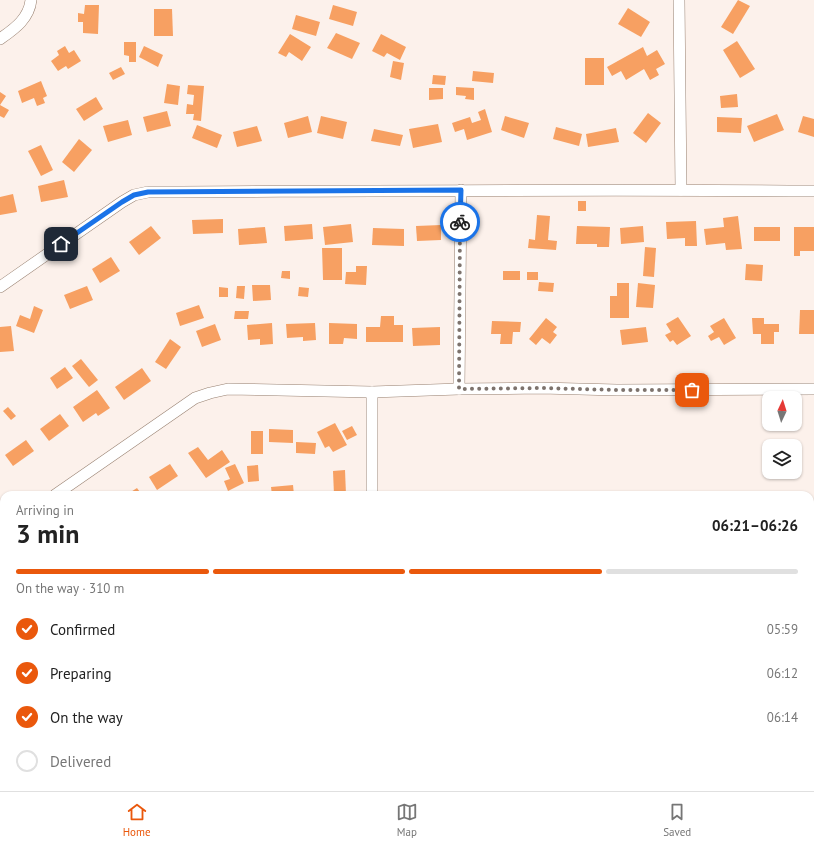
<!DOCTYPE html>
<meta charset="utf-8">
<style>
:root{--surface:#fff;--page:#f2f2f2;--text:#222;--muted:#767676;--line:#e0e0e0;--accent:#ea580c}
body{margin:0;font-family:"PT Sans",sans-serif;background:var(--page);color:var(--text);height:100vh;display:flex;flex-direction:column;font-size:15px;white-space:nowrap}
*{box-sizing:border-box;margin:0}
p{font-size:13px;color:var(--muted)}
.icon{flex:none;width:22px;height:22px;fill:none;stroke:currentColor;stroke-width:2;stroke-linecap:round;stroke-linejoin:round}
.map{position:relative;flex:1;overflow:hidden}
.side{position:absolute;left:0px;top:491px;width:814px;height:300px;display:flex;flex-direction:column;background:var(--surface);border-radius:12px 12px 0 0;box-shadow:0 1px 3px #0004}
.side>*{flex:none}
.needle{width:26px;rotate:4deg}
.fabs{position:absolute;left:762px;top:391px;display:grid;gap:8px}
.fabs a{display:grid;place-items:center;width:40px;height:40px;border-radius:8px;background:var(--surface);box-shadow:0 1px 3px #0004;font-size:20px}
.pin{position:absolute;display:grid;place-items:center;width:34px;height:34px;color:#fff;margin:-17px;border-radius:8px;box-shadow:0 2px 6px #0006}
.courier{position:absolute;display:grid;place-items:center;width:40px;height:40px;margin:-20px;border:3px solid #1a73e8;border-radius:50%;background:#fff;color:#222;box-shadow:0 1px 5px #0007}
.summary em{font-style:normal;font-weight:800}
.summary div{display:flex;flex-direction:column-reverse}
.summary{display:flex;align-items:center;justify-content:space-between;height:68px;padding:0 16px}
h1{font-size:26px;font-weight:800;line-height:30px}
.bar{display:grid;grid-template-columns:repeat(4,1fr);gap:6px 4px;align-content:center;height:48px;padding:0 16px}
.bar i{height:5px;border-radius:3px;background:var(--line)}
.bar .active{background:var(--accent)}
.bar p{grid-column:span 4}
ol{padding:0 16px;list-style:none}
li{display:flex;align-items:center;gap:12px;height:44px}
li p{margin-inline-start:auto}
li .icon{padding:4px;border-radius:50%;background:var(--accent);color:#fff;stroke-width:4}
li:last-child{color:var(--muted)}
li i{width:22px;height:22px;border:2px solid var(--line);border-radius:50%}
.tab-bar{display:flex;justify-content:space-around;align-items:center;height:56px;border-top:1px solid var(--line);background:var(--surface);font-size:11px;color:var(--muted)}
.tab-bar a{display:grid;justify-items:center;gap:2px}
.tab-bar .active{color:var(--accent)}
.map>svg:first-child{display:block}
</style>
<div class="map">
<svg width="814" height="791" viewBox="0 0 814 791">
<rect width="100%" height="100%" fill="#fcf1eb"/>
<g fill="#f7a062">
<polygon points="738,0 750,6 733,34 721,27"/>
<polygon points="85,5 99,5 98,34 83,33 83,22 78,22 78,13 84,14"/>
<polygon points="333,5 357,12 353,26 329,19"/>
<polygon points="628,8 650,22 641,37 618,24"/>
<polygon points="154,9 172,9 173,36 154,36"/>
<polygon points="296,15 320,22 316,36 292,29"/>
<polygon points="336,33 360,43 352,59 327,48"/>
<polygon points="290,34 311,47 302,61 289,52 286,57 278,53"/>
<polygon points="381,34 406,47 400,60 387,53 384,57 372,51"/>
<polygon points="737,41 755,69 740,78 723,50"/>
<polygon points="124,42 136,42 136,62 129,62 129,56 124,55"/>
<polygon points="65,46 69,53 74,50 81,61 68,69 66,66 58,71 51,61 59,55 57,51"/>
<polygon points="144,46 163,55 158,67 139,57"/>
<polygon points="643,47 647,56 657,50 665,64 656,69 659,75 650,80 644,69 626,80 621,71 612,76 607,67"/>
<rect x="585" y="58" width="19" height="27"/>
<polygon points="393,61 404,63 401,80 390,77"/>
<polygon points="121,67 125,74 113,80 109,73"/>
<polygon points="473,71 494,73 493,83 472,81"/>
<polygon points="433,75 446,76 445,85 432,84"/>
<polygon points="41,81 47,96 43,98 45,103 37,106 34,98 22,103 18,91"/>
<polygon points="167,84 180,86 178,105 164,103"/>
<polygon points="188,85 204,86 201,121 193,120 194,114 186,114 187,104 193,105 194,95 187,94"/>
<polygon points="456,87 474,88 474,100 465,99 466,96 456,95"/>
<polygon points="429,88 443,88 443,99 429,100"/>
<polygon points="0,92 6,96 0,105 9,110 4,118 0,116"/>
<polygon points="737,94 738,107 721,108 720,96"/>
<polygon points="96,97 103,109 84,121 76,109"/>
<polygon points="485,109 492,132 467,140 464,129 455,132 452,123 470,117 472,123 481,120 478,112"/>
<polygon points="167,111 171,126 147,132 143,117"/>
<polygon points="648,113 661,123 646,143 633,133"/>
<polygon points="777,114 784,130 754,142 747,126"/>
<polygon points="308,116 312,132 288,138 284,123"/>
<polygon points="321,116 347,122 343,139 317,133"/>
<polygon points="505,116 529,123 524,138 501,130"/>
<polygon points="803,116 814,119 814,137 798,132"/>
<polygon points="717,117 742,118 741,133 717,132"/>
<polygon points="128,120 132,135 108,142 103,126"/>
<polygon points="438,124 442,142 413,148 409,129"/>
<polygon points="197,125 222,135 217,148 192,138"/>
<polygon points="257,126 262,141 237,147 233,132"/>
<polygon points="556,127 582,134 579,146 553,139"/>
<polygon points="616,128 619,142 588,147 586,134"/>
<polygon points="374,129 403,135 400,146 371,141"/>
<polygon points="79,139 92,150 74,172 62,162"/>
<polygon points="41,145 53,170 41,176 28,151"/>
<polygon points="64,180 68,197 41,202 38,186"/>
<polygon points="13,194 17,212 0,215 0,197"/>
<rect x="578" y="201" width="8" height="10"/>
<polygon points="537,215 550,216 548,240 557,241 556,250 528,248 529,239 535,240"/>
<polygon points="738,216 742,249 726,250 725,243 706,245 704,229 724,227 723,218"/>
<polygon points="223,219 223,233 193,234 192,220"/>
<polygon points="696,221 697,246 685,246 685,238 667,239 666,222"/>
<polygon points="312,224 313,239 285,241 284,226"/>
<polygon points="351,224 353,242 325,245 323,227"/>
<polygon points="441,225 441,240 417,241 416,226"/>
<polygon points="151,226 161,238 139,255 129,242"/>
<polygon points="577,226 610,227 609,247 597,247 597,244 576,244"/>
<polygon points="643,226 644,242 621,244 620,228"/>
<polygon points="265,227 267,243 239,245 238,229"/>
<rect x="754" y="227" width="26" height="14"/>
<polygon points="794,227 814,227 814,251 800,251 800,256 794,256"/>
<polygon points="373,228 404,229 404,246 372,245"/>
<polygon points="645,247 656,248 654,277 643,276"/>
<polygon points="322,248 342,248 342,280 323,280"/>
<polygon points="111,257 120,271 100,283 92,269"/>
<polygon points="746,264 763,265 762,281 745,280"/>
<polygon points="356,266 367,266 366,285 345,284 346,272 356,272"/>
<polygon points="282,271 290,271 290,279 281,278"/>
<rect x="503" y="271" width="17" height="9"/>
<rect x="527" y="272" width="11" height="8"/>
<polygon points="539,282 554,283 553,292 538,291"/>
<polygon points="617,283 629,283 629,318 610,318 610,296 617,296"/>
<polygon points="638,283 655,285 653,308 636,307"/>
<polygon points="252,285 270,285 271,300 253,301"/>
<polygon points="87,286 93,300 70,309 64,295"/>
<polygon points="237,286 245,286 244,299 236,298"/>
<polygon points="219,287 228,288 228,297 219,297"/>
<polygon points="299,287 309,288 308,297 298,296"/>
<polygon points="199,305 204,318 180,326 176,313"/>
<polygon points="34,306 43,310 34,333 16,326 20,315 30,319"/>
<polygon points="800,310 814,310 814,334 799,334"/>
<polygon points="235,311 249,311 248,319 234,319"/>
<polygon points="381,316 394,316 394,325 403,325 403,342 366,342 366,327 380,327"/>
<polygon points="678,317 691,336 677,345 673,340 670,342 665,335 671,332 666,324"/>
<polygon points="546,318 557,327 553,332 557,335 550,344 542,338 536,345 529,339"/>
<polygon points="724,318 736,338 724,345 719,337 711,341 708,336 714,332 710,326"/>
<polygon points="752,318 764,318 764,324 779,324 779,332 774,332 774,344 761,344 761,334 753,334"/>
<polygon points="492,321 521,322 520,332 513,332 512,344 500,344 501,334 491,334"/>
<polygon points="272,323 273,344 260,345 260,339 248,340 247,325"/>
<polygon points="315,323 316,340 303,341 303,337 287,338 286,324"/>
<polygon points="329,323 357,324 357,339 344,338 343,344 329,344"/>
<polygon points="215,324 221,340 202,347 196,331"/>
<polygon points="11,326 14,351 0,352 0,327"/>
<polygon points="440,327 440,345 413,346 412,328"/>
<polygon points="646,327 648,342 622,345 620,330"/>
<polygon points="170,339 181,347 166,369 155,362"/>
<polygon points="81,359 98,380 89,387 72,366"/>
<polygon points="65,367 73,378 57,389 50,378"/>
<polygon points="142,368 151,381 124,400 115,387"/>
<polygon points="97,390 110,408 98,416 96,413 83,422 73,407"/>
<polygon points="8,407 16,416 11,420 3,411"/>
<polygon points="60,414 69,426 49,441 40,429"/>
<polygon points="335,423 347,445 333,452 329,446 325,448 317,432"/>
<polygon points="352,426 357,435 347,440 342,431"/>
<polygon points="269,429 293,430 293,443 269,442"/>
<rect x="251" y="431" width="12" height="23"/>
<polygon points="26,440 34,451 13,466 5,455"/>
<polygon points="296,442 316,443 315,454 296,453"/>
<polygon points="198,447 208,460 222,450 230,462 206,478 188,453"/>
<polygon points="170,464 178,476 157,490 149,477"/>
<polygon points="235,464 244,483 228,491 224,481 230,479 225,468"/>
<polygon points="258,465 259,481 248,482 247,466"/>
<polygon points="345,470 346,495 334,495 333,471"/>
<polygon points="293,485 294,495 272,495 271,487"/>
<polygon points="137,488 142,495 126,495"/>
<polygon points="0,660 4,663 4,682 0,679"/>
<polygon points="183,787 194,787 200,791 181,791"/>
<polygon points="251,787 268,787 269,791 252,791"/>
<polygon points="324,787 339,788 339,791 324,791"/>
</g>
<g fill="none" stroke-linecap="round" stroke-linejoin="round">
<defs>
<g id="minor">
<polyline points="679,0 681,190"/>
<path d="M0,39c14,-10 29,-20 31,-39"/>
<path d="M0,287l122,-85 12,-7 14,-3c222,-1 444,-3 666,-1"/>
<polyline points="459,389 461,190"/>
<polyline points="372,392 372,495"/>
<polyline points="55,495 195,398 210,393 228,389 372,392 459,389 541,388 617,390 814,389"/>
<polyline points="0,532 4,529"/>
<polyline points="810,685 813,780"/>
<polyline points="0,740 4,742"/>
<polyline points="84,787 89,791"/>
<polyline points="374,791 374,787"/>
</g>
</defs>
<use href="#minor" stroke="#988171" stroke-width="12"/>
<use href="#minor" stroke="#fff" stroke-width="11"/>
</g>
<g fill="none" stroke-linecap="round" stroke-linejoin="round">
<polyline stroke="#7d736d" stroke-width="4" stroke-dasharray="0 7.2" points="460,222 459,389 541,388 617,390 692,390"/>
<polyline stroke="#1a73e8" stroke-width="5" points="61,244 122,202 134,195 148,192 461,190 460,222"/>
</g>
</svg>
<div class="fabs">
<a><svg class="needle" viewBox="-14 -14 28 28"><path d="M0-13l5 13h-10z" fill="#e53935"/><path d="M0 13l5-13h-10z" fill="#767676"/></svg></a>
<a><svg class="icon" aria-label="layers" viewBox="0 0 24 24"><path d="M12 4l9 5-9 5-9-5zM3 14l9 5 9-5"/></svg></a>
</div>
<div class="pin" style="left:692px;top:390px;background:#ea580c"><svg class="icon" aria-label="bag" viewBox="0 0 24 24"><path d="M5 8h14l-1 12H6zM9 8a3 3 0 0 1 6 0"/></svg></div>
<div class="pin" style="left:61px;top:244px;background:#1f2937"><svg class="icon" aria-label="home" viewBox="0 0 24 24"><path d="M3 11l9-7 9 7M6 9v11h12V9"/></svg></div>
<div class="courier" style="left:460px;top:222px"><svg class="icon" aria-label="bike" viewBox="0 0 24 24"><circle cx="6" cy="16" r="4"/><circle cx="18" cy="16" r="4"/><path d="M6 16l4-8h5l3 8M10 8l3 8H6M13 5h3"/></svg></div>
<section class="side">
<div class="summary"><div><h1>3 min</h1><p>Arriving in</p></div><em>06:21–06:26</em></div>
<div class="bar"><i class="active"></i><i class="active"></i><i class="active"></i><i></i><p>On the way · 310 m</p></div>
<ol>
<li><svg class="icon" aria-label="check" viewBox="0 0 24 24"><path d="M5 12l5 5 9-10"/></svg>Confirmed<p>05:59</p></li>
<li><svg class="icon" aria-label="check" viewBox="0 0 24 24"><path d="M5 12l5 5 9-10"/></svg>Preparing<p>06:12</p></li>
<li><svg class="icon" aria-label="check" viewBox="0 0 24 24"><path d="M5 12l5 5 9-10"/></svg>On the way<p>06:14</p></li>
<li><i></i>Delivered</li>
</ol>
</section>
</div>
<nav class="tab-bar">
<a class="active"><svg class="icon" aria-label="home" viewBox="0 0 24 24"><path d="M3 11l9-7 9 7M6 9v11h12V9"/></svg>Home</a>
<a><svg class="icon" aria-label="map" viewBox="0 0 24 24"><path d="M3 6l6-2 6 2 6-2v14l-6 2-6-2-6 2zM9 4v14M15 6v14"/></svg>Map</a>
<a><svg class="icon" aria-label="saved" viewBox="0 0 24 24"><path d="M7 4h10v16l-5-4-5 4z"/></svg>Saved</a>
</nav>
